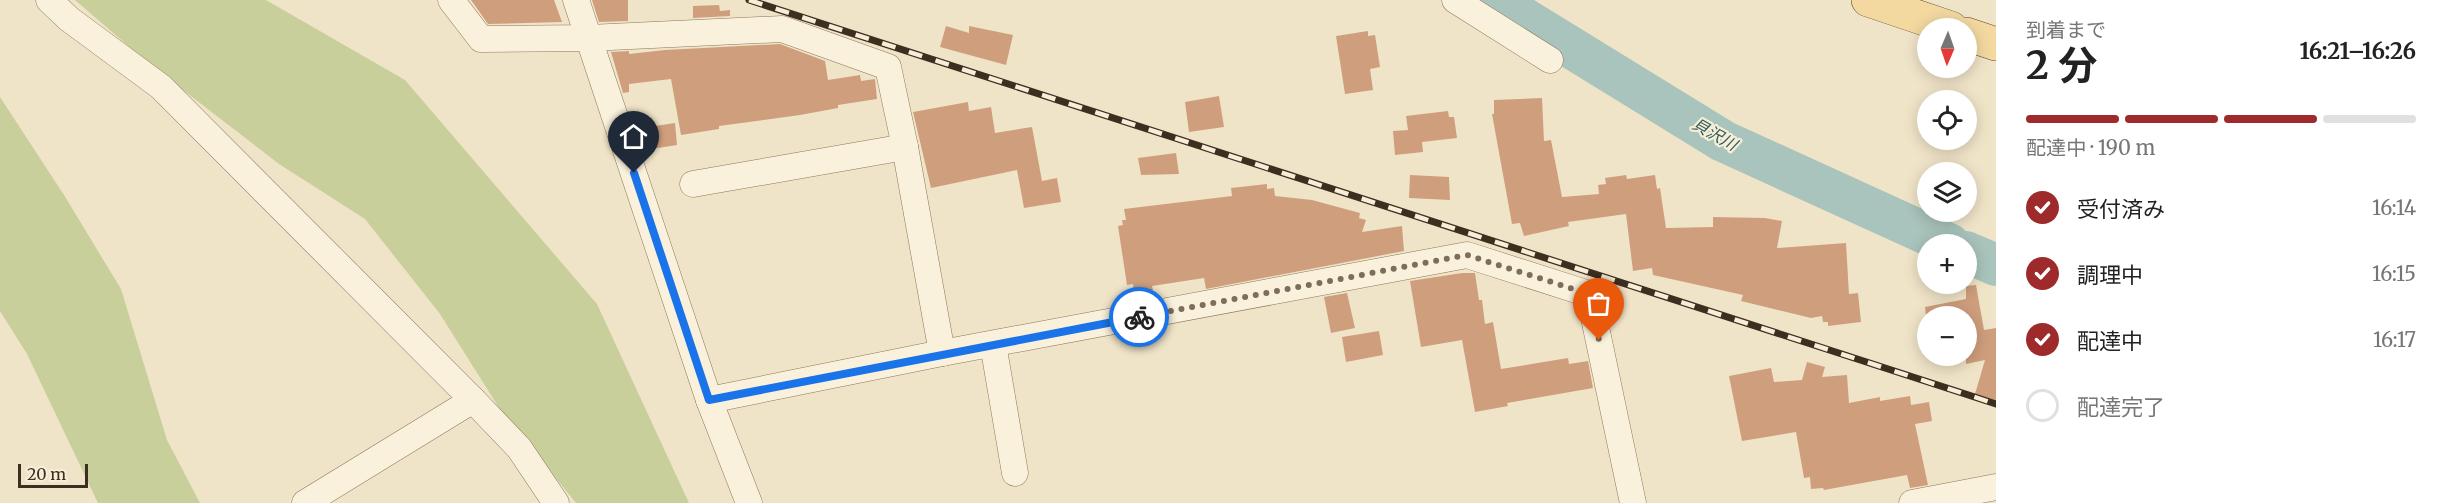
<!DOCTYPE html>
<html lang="ja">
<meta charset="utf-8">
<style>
:root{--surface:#fff;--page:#f2f2f2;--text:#222;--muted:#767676;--line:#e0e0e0;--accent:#9e2a2b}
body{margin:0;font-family:Merriweather,"Noto Sans JP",serif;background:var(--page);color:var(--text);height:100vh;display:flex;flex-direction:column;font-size:22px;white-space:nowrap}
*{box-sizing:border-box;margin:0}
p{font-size:20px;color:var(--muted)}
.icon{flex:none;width:33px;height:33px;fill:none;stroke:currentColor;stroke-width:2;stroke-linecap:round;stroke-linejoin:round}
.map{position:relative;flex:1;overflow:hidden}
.sheet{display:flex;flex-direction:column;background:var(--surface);width:450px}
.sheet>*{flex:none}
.needle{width:39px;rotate:182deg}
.controls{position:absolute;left:1917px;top:18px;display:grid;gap:12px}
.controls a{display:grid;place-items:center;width:60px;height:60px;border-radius:50%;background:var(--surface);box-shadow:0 3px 15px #0003;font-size:30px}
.scale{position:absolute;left:18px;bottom:15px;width:70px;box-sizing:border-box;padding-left:6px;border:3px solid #3d2e20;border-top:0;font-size:16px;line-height:21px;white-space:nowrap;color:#3d2e20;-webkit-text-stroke:4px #f7eed8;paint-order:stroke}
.pin{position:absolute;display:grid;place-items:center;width:51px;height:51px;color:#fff;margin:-62px -26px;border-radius:50% 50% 50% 0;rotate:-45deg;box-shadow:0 0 6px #0007}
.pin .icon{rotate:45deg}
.courier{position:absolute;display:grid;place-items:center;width:60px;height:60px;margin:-30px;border:4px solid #1a73e8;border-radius:50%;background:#fff;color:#222;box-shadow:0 2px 8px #0007}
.headline em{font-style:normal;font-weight:700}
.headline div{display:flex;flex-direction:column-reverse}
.headline{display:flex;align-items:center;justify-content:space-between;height:102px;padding:0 30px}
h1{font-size:39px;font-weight:700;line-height:45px}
.bar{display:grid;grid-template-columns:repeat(4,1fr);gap:9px 6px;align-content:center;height:72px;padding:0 30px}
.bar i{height:8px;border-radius:4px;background:var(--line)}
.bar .selected{background:var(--accent)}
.bar p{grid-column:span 4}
ol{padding:0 30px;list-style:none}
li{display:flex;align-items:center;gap:18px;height:66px}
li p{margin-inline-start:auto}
li .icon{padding:6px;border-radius:50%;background:var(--accent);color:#fff;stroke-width:4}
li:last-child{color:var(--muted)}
li i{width:33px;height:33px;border:3px solid var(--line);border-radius:50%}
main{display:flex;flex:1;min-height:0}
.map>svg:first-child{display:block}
</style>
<main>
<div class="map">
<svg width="1996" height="503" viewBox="0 0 1996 503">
<rect width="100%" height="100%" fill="#f0e4c8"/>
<g fill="#c9cf9b">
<polygon points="75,0 266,0 405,80 597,304 689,503 576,503 501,411 440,314 365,219 279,164 148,63"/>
<polygon points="0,97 64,195 121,289 167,440 200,503 98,503 27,354 0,311"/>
</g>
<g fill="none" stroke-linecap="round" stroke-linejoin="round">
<g stroke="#a9c4bc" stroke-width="42">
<polyline points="1494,0 1723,141 1949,244"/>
<polyline points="1966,252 1996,265"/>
</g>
</g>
<g fill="#cf9f7d">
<polygon points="471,0 554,0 562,22 488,24"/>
<polygon points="592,0 628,0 628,21 599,22"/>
<polygon points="719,5 720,11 730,10 730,16 693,18 693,6"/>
<polygon points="946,26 969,33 969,26 1013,35 1006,65 940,47"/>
<polygon points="1368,31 1368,36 1375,35 1380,67 1370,69 1373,90 1345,94 1336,36"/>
<polygon points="780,44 825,61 828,80 860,75 861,81 875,79 877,99 838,105 838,108 800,115 719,126 719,129 681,135 671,79 629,84 629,92 623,93 611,52 629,51 629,54 665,50"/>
<polygon points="1219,96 1224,127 1189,132 1185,102"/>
<polygon points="1542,98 1544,141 1551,140 1562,197 1599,194 1598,185 1606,184 1605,178 1626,175 1627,179 1655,175 1657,189 1660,188 1666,228 1713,227 1713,217 1765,218 1782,221 1777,248 1846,243 1849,294 1858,293 1861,322 1828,326 1828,322 1823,322 1822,316 1811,318 1741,301 1743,295 1653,275 1652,268 1633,271 1626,214 1568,222 1569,226 1524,236 1520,223 1512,224 1492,114 1494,114 1494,100"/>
<polygon points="968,102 969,111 991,107 995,133 1032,127 1042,181 1057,178 1061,202 1024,208 1017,170 931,188 913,112"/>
<polygon points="1448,111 1449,117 1454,117 1457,138 1422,142 1423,152 1395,155 1393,131 1408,130 1406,116"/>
<polygon points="675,123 677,145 645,150 642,128"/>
<polygon points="1176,153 1179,174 1141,175 1138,158"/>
<polygon points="1410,175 1449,177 1450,200 1409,198"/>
<polygon points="1267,184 1267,189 1274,188 1275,196 1312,200 1360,213 1359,218 1366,220 1362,232 1402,226 1404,251 1206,289 1204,278 1152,286 1153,290 1134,293 1133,284 1127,285 1118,226 1123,225 1122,220 1126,220 1124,209 1232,196 1231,188"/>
<polygon points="1462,273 1475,273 1479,300 1482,300 1485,324 1493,322 1501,369 1568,358 1569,364 1588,361 1593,388 1507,403 1508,406 1475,412 1462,340 1421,347 1410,281"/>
<polygon points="1976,285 1984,330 1996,328 1996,400 1975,394 1985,360 1966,364 1966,316 1926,316 1925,307 1966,299 1966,286"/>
<polygon points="1347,293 1355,328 1331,333 1324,297"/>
<polygon points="1379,331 1383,355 1346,362 1342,337"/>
<polygon points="1807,362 1825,367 1822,377 1847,375 1849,403 1880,397 1880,401 1910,396 1911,405 1929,402 1932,421 1915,424 1928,485 1910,488 1907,475 1824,490 1823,488 1811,489 1810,477 1804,478 1796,432 1742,441 1729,376 1771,368 1774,382 1802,380"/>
</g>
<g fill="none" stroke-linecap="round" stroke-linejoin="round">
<defs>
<g id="minor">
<polyline points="49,0 69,19 161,87 473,400 519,448 556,503"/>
<polyline points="451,0 481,39 589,38 782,29 888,67 905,147 942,353"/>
<polyline points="576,0 709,400 749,503"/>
<polyline points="1455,0 1550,60"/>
<polyline points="693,184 905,147"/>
<polyline points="993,344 1015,473"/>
<polyline points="709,400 942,353 1467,255 1589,294 1633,503"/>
<polyline points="305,503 473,400"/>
<polyline points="1912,503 1996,487"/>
</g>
<g id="major">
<polyline points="1868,0 1951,28"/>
<polyline points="1966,34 1996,44"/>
</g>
</defs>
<use href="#minor" stroke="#8d765c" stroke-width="27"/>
<use href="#major" stroke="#5b4430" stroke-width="34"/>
<use href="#minor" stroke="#faf1dc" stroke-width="26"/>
<use href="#major" stroke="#f3d9a0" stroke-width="33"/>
<defs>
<polyline id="rail" points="749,0 1996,404"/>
</defs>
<use href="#rail" stroke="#3d2e20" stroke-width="7"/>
<use href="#rail" stroke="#f7eed8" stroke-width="4.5" stroke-dasharray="14" stroke-linecap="butt"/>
</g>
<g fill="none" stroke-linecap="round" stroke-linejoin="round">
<polyline stroke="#7c6e5b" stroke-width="6" stroke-dasharray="0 10.8" points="1139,317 1467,255 1589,294 1599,340"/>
<polyline stroke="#1a73e8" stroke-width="8" points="634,173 709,400 1139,317"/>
</g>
<g text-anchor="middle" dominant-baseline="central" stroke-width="4.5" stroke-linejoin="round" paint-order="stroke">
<g font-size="16" font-style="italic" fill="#2f5d5a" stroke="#f7eed8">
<text transform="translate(1715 134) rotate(29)">貝沢川</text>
</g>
</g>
</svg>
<div class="controls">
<a><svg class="needle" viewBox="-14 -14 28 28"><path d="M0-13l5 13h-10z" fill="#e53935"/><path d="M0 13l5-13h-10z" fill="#767676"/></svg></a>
<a><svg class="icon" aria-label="locate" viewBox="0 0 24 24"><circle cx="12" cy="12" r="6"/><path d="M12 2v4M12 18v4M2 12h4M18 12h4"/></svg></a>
<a><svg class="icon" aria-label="layers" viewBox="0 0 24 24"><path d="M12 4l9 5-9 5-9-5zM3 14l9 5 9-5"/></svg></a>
<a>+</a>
<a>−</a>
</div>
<div class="scale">20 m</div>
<div class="pin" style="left:1599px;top:340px;background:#ea580c"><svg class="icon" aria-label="bag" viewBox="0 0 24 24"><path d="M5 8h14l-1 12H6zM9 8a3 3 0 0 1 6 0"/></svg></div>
<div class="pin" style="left:634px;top:173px;background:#1f2937"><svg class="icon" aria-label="home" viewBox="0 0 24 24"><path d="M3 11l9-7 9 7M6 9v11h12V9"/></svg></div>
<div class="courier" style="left:1139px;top:317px"><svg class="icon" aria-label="bike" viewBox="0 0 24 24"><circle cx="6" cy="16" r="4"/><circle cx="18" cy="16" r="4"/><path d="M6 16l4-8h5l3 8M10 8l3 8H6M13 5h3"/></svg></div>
</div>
<section class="sheet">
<div class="headline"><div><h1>2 分</h1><p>到着まで</p></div><em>16:21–16:26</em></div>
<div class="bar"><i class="selected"></i><i class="selected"></i><i class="selected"></i><i></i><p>配達中 · 190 m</p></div>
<ol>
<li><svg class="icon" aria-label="check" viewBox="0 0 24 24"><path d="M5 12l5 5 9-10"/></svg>受付済み<p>16:14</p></li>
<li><svg class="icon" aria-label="check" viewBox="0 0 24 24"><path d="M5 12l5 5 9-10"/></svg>調理中<p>16:15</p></li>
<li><svg class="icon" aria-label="check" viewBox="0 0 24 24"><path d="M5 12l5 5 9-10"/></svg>配達中<p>16:17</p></li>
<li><i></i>配達完了</li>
</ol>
</section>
</main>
